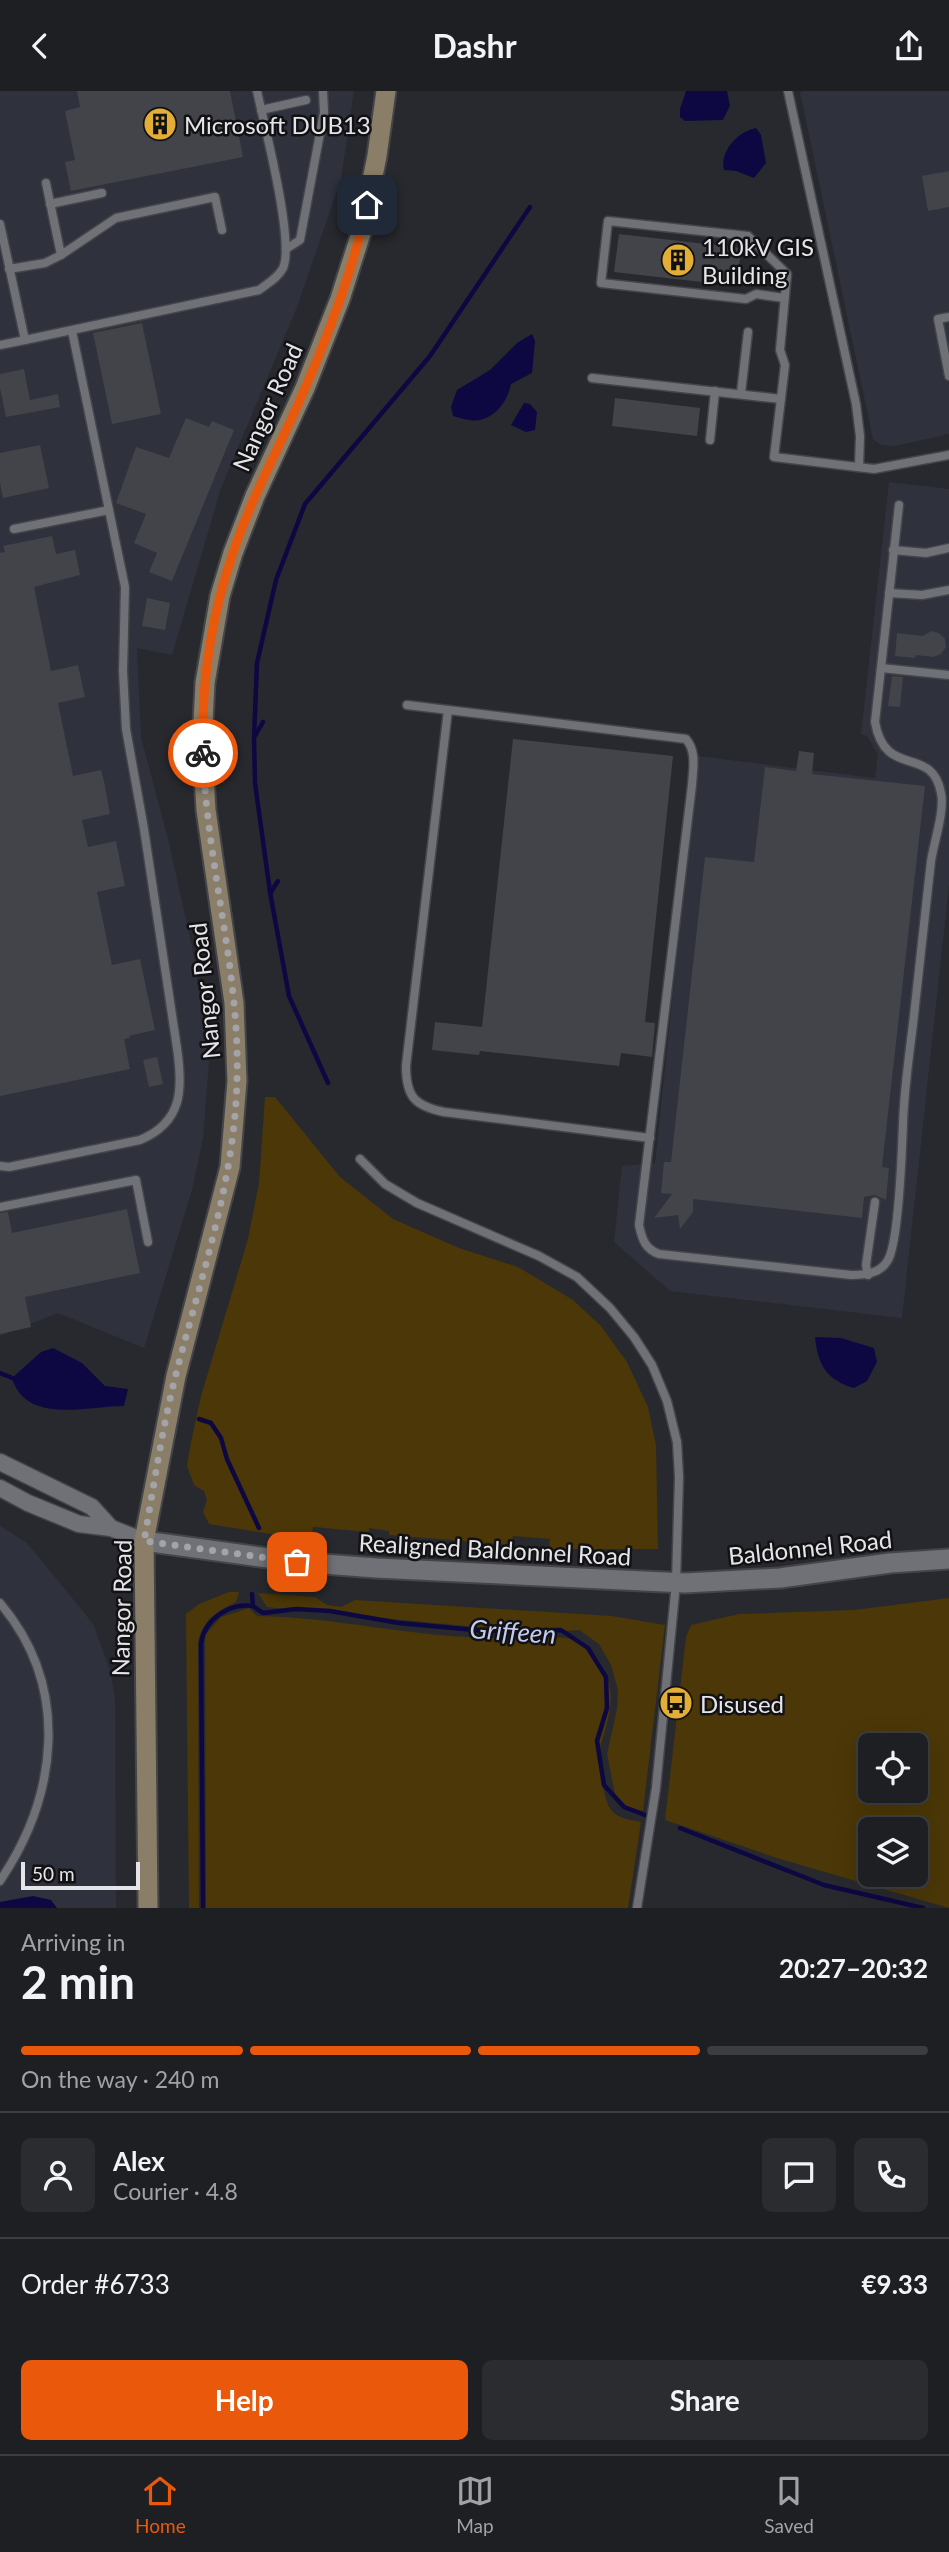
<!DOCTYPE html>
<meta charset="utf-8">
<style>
:root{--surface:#1e1f22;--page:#2b2c2f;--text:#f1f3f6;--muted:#a1a2a5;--line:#3c3d40;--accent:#ea580c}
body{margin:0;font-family:Lato,sans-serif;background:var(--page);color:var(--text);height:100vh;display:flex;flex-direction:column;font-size:26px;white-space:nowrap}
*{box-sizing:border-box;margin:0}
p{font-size:23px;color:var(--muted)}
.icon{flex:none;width:38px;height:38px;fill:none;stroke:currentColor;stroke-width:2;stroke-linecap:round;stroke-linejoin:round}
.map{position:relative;height:1817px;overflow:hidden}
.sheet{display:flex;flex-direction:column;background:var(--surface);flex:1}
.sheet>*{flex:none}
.controls{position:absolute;left:858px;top:1642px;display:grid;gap:14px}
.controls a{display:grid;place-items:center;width:70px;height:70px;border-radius:10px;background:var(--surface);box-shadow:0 7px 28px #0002,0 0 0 2px var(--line);font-size:35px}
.scale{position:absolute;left:21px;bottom:18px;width:119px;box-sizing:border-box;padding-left:7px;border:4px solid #e5e5e9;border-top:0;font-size:19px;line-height:24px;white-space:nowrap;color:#e5e5e9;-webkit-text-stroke:5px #121214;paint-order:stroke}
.pin{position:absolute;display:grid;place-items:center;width:60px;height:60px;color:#fff;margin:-30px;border-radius:14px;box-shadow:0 4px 10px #0006}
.courier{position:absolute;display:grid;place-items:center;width:70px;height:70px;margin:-35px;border:5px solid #ea580c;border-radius:50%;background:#fff;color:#222;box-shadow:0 2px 9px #0007}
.summary em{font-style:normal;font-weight:700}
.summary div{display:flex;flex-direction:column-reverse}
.summary{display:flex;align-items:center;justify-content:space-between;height:119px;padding:0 21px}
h1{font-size:46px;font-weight:700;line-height:52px}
.bar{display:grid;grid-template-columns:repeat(4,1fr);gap:10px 7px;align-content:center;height:84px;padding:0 21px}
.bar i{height:9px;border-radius:5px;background:var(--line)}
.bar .current{background:var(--accent)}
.bar p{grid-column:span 4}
.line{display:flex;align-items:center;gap:18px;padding:0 21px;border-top:2px solid var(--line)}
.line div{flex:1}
.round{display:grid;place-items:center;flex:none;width:74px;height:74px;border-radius:10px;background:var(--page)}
.cta{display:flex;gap:14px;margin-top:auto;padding:14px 21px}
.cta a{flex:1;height:80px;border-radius:10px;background:var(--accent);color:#fff;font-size:28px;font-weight:700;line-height:80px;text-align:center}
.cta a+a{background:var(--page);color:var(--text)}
header{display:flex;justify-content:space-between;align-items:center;height:91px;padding:0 21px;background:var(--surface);font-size:32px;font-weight:700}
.menu{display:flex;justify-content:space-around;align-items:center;height:98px;border-top:2px solid var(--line);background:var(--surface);font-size:19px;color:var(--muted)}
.menu a{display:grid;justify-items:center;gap:4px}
.menu .current{color:var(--accent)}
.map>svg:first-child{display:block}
</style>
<header><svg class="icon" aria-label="back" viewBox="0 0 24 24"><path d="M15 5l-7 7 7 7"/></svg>Dashr<svg class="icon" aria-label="share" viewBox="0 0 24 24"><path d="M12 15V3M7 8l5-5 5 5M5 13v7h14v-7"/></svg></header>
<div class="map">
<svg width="949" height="1817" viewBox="0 0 949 1817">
<rect width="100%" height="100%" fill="#28292e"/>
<g fill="#2f313c">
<polygon points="0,0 354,0 341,88 297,216 221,397 172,564 137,557 141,646 169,752 193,860 209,971 203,1048 192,1099 144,1257 58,1222 0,1245"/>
<polygon points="805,0 949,0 949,343 895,355 881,354 873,348 800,1"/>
<polygon points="889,391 949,398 949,794 902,1227 670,1200 614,1151 622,1075 655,1072 698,665 875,687 878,664 868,646 861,643"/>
<polygon points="0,1435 27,1452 86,1524 94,1535 111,1582 115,1610 116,1817 0,1817"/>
</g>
<g fill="#4b3707" fill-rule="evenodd">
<polygon points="265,1006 275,1006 340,1086 393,1128 459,1157 518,1176 573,1209 601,1235 627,1271 648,1316 656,1354 658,1458 549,1458 550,1448 513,1445 512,1454 389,1444 389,1440 369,1437 369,1441 313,1436 312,1444 292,1442 289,1446 209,1433 203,1421 207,1409 204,1400 194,1394 187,1375 191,1351 201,1305 248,1148 259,1092"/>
<path d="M229,1501h10l-3,10c-19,9 -35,19 -38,42l1,264h-10l-3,-294 13,-10z"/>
<polygon points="258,1502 315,1506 327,1514 341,1516 355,1509 612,1525 665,1534 643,1720 626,1715 615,1703 607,1663 617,1618 618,1599 611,1574 599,1553 579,1539 538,1542 267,1516"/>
<path d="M949,1507v310l-169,-49 -115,-39 21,-183 5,-12 48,-11 115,-4zM870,1654h45v45h-45zM870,1738h45v45h-45z"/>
<path d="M249,1517l8,8c82,1 162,23 243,22 17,0 72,-4 84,5 9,7 13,15 19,25 12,22 8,43 1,66 -1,5 -4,11 -4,16 -1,14 3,51 12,61 7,8 19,9 29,11l-13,86h-422l-1,-273 16,-18z"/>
</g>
<g fill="#0d0842">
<polygon points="686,0 727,0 730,15 723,29 685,30 680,26 680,18"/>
<path d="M756,37l5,7 5,28 -12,15 -18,-7 -12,-1c-5,-18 14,-39 32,-42z"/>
<path d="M532,243l3,7 -3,32 -21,11c-3,16 -14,32 -31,36 -8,2 -19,-2 -27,-4l-2,-9 6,-17 33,-20 27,-27z"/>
<polygon points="524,312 530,313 537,321 535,339 526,341 511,334"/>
<path d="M815,1246l26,1 33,10 3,14 -10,19 -13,7c-28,-8 -36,-23 -39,-51z"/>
<path d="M53,1257l29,15 23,23 23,3 -4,17c-36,0 -98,19 -112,-28l29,-26z"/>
<polygon points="33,1805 51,1809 57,1817 0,1817 0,1811"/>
</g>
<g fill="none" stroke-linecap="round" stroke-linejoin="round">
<g stroke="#0d0842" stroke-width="4.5">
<polyline points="255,645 263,631"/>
<polyline points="271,801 278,790"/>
<polyline points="328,992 289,905 270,801 255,692 254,647 257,572 276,489 305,413 430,265 530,116"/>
<polyline points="0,1282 15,1288"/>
<polyline points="199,1328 211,1332 221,1347 227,1368 259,1437"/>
<polyline points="252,1503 253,1515 263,1522 296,1518 330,1520 399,1532 486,1540 561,1539 588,1557 606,1586 607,1617 597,1650 604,1694 624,1716 645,1724"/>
<polyline points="680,1737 824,1794 923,1817"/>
<path d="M203,1817l-2,-265c4,-24 28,-40 52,-37"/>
</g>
</g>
<g fill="#424449">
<polygon points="77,0 230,0 243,66 71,100 65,71 75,69 65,20 80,16"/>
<polygon points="949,80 949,116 928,120 922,85"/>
<polygon points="619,143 741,157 737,195 614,181"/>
<polygon points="142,232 161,323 112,333 93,242"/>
<polygon points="24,278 30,309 58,303 60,316 6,326 0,297 0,283"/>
<polygon points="615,307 700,317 697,345 612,335"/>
<polygon points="186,327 209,336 212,330 234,339 172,490 149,481 157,462 134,452 146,423 116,412 136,356 169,367"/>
<polygon points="40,354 49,397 3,407 0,392 0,362"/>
<polygon points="52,445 56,463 75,459 80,484 34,496 51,580 78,574 82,593 85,606 58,612 73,685 101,679 104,690 110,723 82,729 88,756 116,750 125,795 97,801 112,874 140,868 155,939 129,945 130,947 124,948 130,978 0,1005 0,462 5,461 3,455"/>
<polygon points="147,507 170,512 165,539 142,535"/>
<polygon points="931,540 939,542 945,548 946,556 941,563 933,566 916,564 915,567 895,565 897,542 923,545"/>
<polygon points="892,585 903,586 900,616 888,615"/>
<polygon points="513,648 673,665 645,931 655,932 652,966 621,962 619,975 480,960 479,964 432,959 435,931 482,936"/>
<polygon points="799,660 814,662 812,683 925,695 882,1076 889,1077 886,1109 875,1104 864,1106 862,1127 693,1108 693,1121 680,1138 678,1124 654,1127 672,1103 661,1102 664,1071 671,1071 705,766 754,771 765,676 796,680"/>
<polygon points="157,966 163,993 149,996 143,969"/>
<polygon points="127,1118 140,1182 25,1206 31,1236 0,1243 0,1122 8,1121 12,1142"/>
</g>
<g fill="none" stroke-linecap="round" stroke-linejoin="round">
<defs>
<g id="service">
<polyline points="788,0 856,313 860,345 859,376"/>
<polyline points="261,19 306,9"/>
<polyline points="46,92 61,164"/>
<polyline points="50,113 102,102"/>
<polyline points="0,133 25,249 0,254"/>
<polyline points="286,158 300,149 324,21 323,0"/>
<polyline points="9,178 45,172 61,164 116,127 215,106 222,139"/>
<polyline points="784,207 756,203 746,208 601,192 608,130 748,145 787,183 780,259 785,274 774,366 874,378 949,364"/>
<polyline points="949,226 938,228 949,285"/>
<path d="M25,249l234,-50c9,-7 19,-12 24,-22 12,-26 -19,-144 -26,-177"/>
<polyline points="592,287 781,308"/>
<polyline points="741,302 748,241"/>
<polyline points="710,349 715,300"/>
<polyline points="14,438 109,419 72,240"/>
<polyline points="893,459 926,462 949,457"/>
<polyline points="889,502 922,504 949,499"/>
<polyline points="881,577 949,584"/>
<path d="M407,614l279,34c11,13 7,30 6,46l-53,440c3,14 6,24 20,29l192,21c14,0 29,-1 37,-15 11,-19 14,-111 15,-136 1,-34 6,-67 10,-100 6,-55 12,-109 18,-163 3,-19 14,-51 10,-68 -9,-49 -56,-13 -66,-71l24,-217"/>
<path d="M448,619l-42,356c0,31 9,40 38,46l206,26"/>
<polyline points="360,1068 385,1093 417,1112 539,1165 577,1186 610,1217 634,1246 652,1274 667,1310 677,1351 679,1386 676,1492 656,1697 637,1817"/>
<path d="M0,1075l9,1 131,-27c43,-18 43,-51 37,-92l-33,-219 -18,-100 -3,-58 2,-84 -16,-77"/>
<polyline points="0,1116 136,1089 148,1151"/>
<polyline points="868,1184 866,1174 875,1111"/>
<path d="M0,1512c71,84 58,192 0,278"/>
</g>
<g id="minor">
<polyline points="0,1371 92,1416 111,1437"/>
<polyline points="0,1397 28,1412 79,1433 111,1437 144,1450"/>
</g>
<polyline id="tertiary" points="144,1450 297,1471 376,1477 685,1492 780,1487 890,1472 949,1468"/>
<polyline id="secondary" points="148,1817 144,1450 176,1285 230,1076 237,990 234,912 206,719 202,651 205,592 220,505 233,462 255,405 305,297 340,208 362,139 377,65 386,0"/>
</defs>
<use href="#service" stroke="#444549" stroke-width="11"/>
<use href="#minor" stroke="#444549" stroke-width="19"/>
<use href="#tertiary" stroke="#444549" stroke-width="23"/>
<use href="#secondary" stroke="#444549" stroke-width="23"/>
<use href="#service" stroke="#707177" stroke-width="8"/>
<use href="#minor" stroke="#707177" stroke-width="16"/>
<use href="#tertiary" stroke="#707177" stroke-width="19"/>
<use href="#secondary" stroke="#8a7e69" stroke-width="19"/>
</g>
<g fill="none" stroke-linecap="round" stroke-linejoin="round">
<path stroke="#a3a3a8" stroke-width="7" stroke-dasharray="0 12.6" d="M203,662c3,109 37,216 34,326 -2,101 -36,198 -61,295 -14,55 -22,111 -32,167l153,21"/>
<path stroke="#ea580c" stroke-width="9" d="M203,662c-2,-67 8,-136 30,-200 17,-52 44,-101 66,-151 28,-63 54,-130 68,-197"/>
</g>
<defs>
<symbol id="building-disc" viewBox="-11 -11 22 22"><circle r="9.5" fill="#e3ae35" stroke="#121214"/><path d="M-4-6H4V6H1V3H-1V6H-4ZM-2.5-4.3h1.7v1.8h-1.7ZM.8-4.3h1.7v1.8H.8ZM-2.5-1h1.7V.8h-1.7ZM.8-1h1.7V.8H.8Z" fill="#111"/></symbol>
<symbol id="bus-disc" viewBox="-11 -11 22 22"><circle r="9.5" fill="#e3ae35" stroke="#121214"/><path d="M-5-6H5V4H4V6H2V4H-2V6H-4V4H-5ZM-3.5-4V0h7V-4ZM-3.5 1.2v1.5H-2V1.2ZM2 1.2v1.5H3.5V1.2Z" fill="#111"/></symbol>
</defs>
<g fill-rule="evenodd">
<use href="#building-disc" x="141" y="14" width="38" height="38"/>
<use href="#building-disc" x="659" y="150" width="38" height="38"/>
<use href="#bus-disc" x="657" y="1593" width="38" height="38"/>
</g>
<g text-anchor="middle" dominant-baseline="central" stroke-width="5" stroke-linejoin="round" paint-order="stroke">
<g font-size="24" fill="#e5e5e9" stroke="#121214" text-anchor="start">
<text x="184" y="33">Microsoft DUB13</text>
<text x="702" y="155">110kV GIS<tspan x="702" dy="28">Building</tspan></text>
<text x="700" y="1612">Disused</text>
</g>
<g font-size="24" fill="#e5e5e9" stroke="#121214">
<text transform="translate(267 316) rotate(-66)">Nangor Road</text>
<text transform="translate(204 900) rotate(-96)">Nangor Road</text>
<text transform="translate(810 1456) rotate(-6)">Baldonnel Road</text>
<text transform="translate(495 1458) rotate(3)">Realigned Baldonnel Road</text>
<text transform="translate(121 1517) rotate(-89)">Nangor Road</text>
</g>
<g font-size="26" font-style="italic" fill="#c3cbf0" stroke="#121214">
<text transform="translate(513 1540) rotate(4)">Griffeen</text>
</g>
</g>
</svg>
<div class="controls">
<a><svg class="icon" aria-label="locate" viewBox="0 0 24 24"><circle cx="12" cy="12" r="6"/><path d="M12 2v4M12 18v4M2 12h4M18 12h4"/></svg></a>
<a><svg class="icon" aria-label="layers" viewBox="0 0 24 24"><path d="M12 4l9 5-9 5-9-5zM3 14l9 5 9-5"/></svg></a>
</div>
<div class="scale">50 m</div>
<div class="pin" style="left:297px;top:1471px;background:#ea580c"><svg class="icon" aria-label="bag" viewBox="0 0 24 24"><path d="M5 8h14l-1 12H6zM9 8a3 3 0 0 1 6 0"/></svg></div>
<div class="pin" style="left:367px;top:114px;background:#1f2937"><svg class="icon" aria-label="home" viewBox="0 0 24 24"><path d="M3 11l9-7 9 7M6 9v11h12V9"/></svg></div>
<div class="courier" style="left:203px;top:662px"><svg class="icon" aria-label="bike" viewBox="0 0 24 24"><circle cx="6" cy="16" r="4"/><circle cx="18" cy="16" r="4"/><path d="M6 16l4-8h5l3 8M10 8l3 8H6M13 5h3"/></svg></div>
</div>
<section class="sheet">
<div class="summary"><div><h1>2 min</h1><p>Arriving in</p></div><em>20:27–20:32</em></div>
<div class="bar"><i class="current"></i><i class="current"></i><i class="current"></i><i></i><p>On the way · 240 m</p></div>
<div class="line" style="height:126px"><a class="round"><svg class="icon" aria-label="person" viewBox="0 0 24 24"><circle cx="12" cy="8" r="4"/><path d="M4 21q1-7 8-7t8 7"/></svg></a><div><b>Alex</b><p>Courier · 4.8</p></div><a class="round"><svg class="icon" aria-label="chat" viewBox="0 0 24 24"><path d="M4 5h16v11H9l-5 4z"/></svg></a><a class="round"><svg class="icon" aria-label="phone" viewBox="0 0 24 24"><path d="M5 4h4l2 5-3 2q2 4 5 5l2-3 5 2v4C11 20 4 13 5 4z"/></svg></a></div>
<div class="line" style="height:91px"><div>Order #6733</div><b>€9.33</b></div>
<div class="cta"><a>Help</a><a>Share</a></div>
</section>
<nav class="menu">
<a class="current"><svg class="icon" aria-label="home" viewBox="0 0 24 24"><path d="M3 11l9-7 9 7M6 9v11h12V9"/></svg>Home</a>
<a><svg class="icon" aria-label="map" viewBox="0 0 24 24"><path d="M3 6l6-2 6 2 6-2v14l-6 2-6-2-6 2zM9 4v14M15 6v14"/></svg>Map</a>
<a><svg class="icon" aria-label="saved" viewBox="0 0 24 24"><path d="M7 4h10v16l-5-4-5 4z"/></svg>Saved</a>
</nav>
